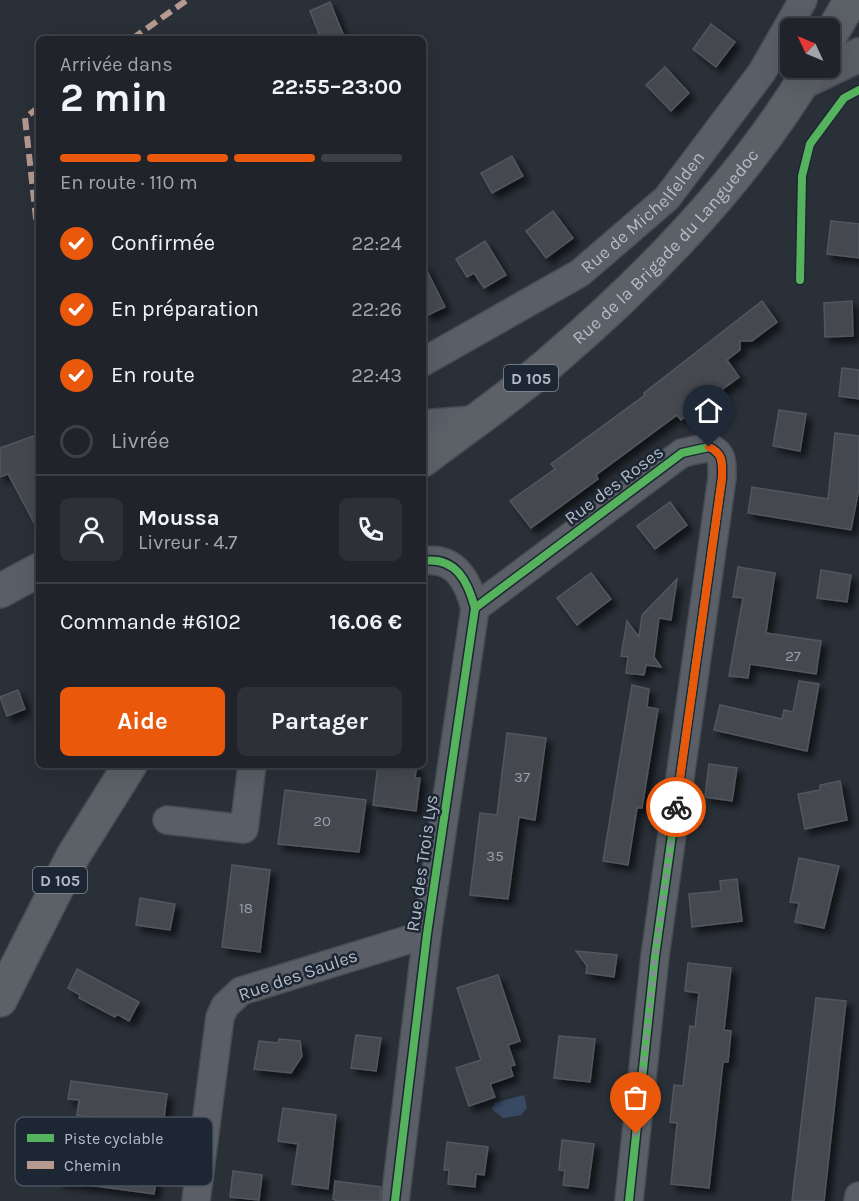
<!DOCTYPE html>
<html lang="fr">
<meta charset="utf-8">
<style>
:root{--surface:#20242a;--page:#2d3036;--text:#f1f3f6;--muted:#a2a4a8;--line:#3d4147;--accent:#ea580c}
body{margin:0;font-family:Karla,sans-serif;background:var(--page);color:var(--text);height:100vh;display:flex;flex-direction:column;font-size:22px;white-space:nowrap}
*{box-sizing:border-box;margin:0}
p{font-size:20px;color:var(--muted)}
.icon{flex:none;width:33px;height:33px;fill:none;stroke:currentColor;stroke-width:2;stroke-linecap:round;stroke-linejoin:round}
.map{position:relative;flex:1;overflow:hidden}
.panel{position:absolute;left:36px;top:36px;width:390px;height:732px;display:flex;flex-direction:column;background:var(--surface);border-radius:9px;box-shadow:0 6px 24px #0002,0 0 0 2px var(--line)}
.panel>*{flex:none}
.needle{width:39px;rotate:314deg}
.fabs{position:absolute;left:780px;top:18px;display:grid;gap:12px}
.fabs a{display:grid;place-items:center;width:60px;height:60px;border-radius:9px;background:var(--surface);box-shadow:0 6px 24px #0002,0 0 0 2px var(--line);font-size:30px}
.pin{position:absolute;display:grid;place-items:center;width:51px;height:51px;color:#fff;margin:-62px -26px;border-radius:50% 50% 50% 0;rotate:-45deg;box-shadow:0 0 6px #0007}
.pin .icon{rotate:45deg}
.courier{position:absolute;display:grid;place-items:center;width:60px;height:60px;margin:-30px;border:4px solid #ea580c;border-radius:50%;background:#fff;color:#222;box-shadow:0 2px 8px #0007}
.headline em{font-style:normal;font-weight:700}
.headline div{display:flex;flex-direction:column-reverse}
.headline{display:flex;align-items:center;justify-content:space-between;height:102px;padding:0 24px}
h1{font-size:39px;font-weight:700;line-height:45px}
.bar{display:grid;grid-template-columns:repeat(4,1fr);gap:9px 6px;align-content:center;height:72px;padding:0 24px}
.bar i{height:8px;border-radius:4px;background:var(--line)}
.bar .current{background:var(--accent)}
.bar p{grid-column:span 4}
.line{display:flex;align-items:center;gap:15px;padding:0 24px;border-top:2px solid var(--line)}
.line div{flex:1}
.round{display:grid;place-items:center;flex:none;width:63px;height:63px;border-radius:9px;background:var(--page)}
ol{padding:0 24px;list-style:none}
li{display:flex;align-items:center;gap:18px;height:66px}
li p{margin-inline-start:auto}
li .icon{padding:6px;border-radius:50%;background:var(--accent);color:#fff;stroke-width:4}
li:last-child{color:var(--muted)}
li i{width:33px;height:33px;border:3px solid var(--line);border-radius:50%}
.button{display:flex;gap:12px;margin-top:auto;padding:12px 24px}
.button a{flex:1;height:69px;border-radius:9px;background:var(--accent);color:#fff;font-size:24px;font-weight:700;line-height:69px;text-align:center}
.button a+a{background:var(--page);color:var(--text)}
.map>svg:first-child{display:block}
</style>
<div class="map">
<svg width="859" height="1201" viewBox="0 0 859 1201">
<defs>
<filter id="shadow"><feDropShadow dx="5.5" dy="5.5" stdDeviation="3" flood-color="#0009"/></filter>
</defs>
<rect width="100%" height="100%" fill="#2a3038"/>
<polygon fill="#384963" points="524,1095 527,1108 521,1115 503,1118 492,1109 494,1103"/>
<g fill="#444950" stroke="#52575f" stroke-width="1.5" filter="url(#shadow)">
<polygon points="330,2 345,39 321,39 310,11"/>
<polygon points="711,24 735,42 716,67 693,49"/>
<polygon points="665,67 689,93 671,111 646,85"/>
<polygon points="512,156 523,176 492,193 481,173"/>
<polygon points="553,211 573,238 546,258 526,231"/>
<polygon points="831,221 859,224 859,258 827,254"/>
<polygon points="485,241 506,275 484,288 474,273 467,277 456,259"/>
<polygon points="423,263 445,307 428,315 423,305"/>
<polygon points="762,301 777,322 752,341 740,341 740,350 727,360 739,377 681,420 677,415 596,475 598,479 531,528 510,501 555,469 551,464 645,395 644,393"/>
<polygon points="852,301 853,336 825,337 824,303"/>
<polygon points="842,368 859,370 859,399 839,396"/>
<polygon points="779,410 806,414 800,451 773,446"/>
<polygon points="835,433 859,436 859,488 851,530 748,513 752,487 828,499"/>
<polygon points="39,434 39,532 8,474 0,477 0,448"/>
<polygon points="670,502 687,525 655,549 637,526"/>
<polygon points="738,567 775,573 766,633 821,641 816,674 750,664 748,678 729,676 743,598 733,597"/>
<polygon points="821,570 851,575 847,602 817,598"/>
<polygon points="591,573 611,599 577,625 557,598"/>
<polygon points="677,579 671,620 659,618 654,657 661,667 646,665 644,675 626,673 628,657 621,656 627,621 639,637 642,615"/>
<polygon points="799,681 819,684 807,751 714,730 720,705 782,719 784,710 793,712"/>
<polygon points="632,685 649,689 647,707 658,709 642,808 637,808 628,865 603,861"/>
<polygon points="18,690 25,709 7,716 0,697"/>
<polygon points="507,733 546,738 535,820 519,817 508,899 470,895 480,813 497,815"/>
<polygon points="709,764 737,768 732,801 705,797"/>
<polygon points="378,765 417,765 415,778 420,778 416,811 373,805"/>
<polygon points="840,781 847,820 805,829 798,794 820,790 820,785"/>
<polygon points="285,790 366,800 359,852 278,844"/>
<polygon points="799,858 839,866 824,928 795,922 799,903 790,902"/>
<polygon points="232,865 270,870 260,952 222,947"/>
<polygon points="737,879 742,921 692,927 689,894 721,891 720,881"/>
<polygon points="140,898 175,904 170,930 136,925"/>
<polygon points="576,951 617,955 614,977 586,973 587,966"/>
<polygon points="688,963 731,968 724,1030 731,1031 728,1062 723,1062 709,1188 671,1184 677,1123 670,1122 674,1085 683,1086 690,1026 695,1027 699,993 685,991"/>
<polygon points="77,969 139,1002 129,1021 117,1014 115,1017 79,998 80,995 68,988"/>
<polygon points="498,975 520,1041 508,1045 515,1065 510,1066 513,1076 490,1084 495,1097 469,1106 456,1068 481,1060 457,988"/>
<polygon points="816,998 846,1001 824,1201 792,1201"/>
<polygon points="356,1035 381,1038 376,1071 351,1068"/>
<polygon points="559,1036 595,1039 590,1082 554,1078"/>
<polygon points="279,1039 300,1041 302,1056 291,1073 254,1069 259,1041 278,1043"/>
<polygon points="71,1081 167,1094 163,1126 77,1115 79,1100 68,1099"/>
<polygon points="283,1108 336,1115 328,1189 292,1184 298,1144 278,1141"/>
<polygon points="562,1140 594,1144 588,1188 563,1185 565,1171 559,1170"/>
<polygon points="447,1142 488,1147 484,1175 476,1174 475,1187 448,1184 449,1170 444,1170"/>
<polygon points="73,1150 159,1162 154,1194 58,1181 60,1162 71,1164"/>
<polygon points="233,1171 262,1175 259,1200 230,1197"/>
<polygon points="335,1181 381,1187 380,1201 337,1201 333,1199"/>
</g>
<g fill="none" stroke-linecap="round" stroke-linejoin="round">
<defs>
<g id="minor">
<path id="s1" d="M423,362l157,-89 87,-75 95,-126 41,-72"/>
<path d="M475,608l207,-155 27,-6c15,7 13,16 13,31l-67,478 -26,245"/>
<polyline points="167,820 244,829 252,765"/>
<polyline points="196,1201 220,1017 225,1006 241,991 427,934"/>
<path d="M395,1201l32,-267 48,-326c-7,-26 -19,-52 -52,-47"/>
<polyline points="858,1201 859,1196"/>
</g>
<g id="tertiary">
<polyline points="423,427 471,423"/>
<polyline points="0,591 39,570"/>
</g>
<polyline id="secondary" points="803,82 859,55"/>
<g id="primary">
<polyline points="830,36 851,0"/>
<path id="s2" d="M423,460c43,-33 89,-64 130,-100 98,-84 192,-181 258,-292"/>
<polyline points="0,1000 73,856 130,765"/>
</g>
</defs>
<use href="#minor" stroke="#484c53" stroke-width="30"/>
<use href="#tertiary" stroke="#484c53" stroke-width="36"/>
<use href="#secondary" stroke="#484c53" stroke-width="36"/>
<use href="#primary" stroke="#484c55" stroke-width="36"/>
<use href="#minor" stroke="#5a5e66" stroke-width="27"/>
<use href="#tertiary" stroke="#5a5e66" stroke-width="33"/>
<use href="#secondary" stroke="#595d64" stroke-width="33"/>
<use href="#primary" stroke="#5c6168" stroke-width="33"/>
<g stroke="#b69a8f" stroke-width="6" stroke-dasharray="12 6" stroke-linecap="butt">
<polyline points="132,39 187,0"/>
<polyline points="39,107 25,118 39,245"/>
</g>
<defs>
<g id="cycleway">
<polyline points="800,280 802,176 810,144 844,98 859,90"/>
<path d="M475,608l207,-155 27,-6c15,7 13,16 13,31l-67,478 -26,245"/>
<path d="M395,1201l32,-267 48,-326c-7,-26 -19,-52 -52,-47"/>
</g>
</defs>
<use href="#cycleway" stroke="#1d2633" stroke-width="11"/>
<use href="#cycleway" stroke="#56b35d" stroke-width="8"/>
</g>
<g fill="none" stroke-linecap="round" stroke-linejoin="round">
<polyline stroke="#848b96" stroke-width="6" stroke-dasharray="0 10.8" points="636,1134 655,956 676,807"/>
<path stroke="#ea580c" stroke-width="8" d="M676,807l46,-329c0,-15 2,-24 -13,-31"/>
</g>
<g text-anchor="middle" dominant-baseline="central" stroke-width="5" stroke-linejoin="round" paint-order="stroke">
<g font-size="15" fill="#989fab">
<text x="793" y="656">27</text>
<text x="522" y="777">37</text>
<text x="322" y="821">20</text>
<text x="495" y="856">35</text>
<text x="246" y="908">18</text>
</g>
<g fill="#1d2633" stroke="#878f9c" stroke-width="1.5">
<rect x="504" y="365" width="54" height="26" rx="4.5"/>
<rect x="33" y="867" width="54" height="26" rx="4.5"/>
</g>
<g font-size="16" font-weight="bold" fill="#b4bcc9">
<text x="531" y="378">D 105</text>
<text x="60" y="880">D 105</text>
</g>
<g font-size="18" fill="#b4bcc9" stroke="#1d2633">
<text stroke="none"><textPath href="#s1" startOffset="268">Rue de Michelfelden</textPath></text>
<text stroke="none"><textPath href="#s2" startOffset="324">Rue de la Brigade du Languedoc</textPath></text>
<text transform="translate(614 485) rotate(-37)">Rue des Roses</text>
<text transform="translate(422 863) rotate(-82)">Rue des Trois Lys</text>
<text transform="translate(298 975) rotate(-19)">Rue des Saules</text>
</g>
</g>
<rect x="15" y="1117" width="198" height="69" rx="9" fill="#1d2633" stroke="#4a5360" stroke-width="1.5"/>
<rect x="27" y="1134" width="27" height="8" fill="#56b35d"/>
<rect x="27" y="1161" width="27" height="8" fill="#b69a8f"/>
<g font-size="16" fill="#b4bcc9">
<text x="64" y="1144">Piste cyclable</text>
<text x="64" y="1171">Chemin</text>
</g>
</svg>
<div class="fabs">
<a><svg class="needle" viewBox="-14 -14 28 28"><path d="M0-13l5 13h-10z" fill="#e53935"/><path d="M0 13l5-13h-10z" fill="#a2a4a8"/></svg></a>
</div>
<div class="pin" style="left:636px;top:1134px;background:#ea580c"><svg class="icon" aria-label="bag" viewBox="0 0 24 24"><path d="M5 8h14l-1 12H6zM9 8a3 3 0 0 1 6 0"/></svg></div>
<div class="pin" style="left:709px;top:447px;background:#1f2937"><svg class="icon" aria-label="home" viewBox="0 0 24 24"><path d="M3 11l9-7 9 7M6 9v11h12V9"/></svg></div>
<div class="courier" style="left:676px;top:807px"><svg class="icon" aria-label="bike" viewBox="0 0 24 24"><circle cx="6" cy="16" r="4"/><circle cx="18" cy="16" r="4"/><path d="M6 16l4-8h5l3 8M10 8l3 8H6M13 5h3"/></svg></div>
<section class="panel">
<div class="headline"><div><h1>2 min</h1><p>Arrivée dans</p></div><em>22:55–23:00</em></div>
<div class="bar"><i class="current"></i><i class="current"></i><i class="current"></i><i></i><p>En route · 110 m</p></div>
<ol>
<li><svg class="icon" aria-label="check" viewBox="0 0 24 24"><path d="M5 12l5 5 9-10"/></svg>Confirmée<p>22:24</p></li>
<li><svg class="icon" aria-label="check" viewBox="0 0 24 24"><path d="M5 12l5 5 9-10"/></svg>En préparation<p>22:26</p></li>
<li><svg class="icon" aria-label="check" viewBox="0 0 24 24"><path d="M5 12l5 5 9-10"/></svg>En route<p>22:43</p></li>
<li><i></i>Livrée</li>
</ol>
<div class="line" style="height:108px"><a class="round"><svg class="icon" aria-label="person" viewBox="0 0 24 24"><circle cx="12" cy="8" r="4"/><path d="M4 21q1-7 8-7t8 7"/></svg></a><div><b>Moussa</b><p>Livreur · 4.7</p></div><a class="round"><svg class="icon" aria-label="phone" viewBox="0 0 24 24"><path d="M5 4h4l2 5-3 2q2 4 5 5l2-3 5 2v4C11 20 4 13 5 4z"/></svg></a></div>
<div class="line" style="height:78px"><div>Commande #6102</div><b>16.06 €</b></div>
<div class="button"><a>Aide</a><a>Partager</a></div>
</section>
</div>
